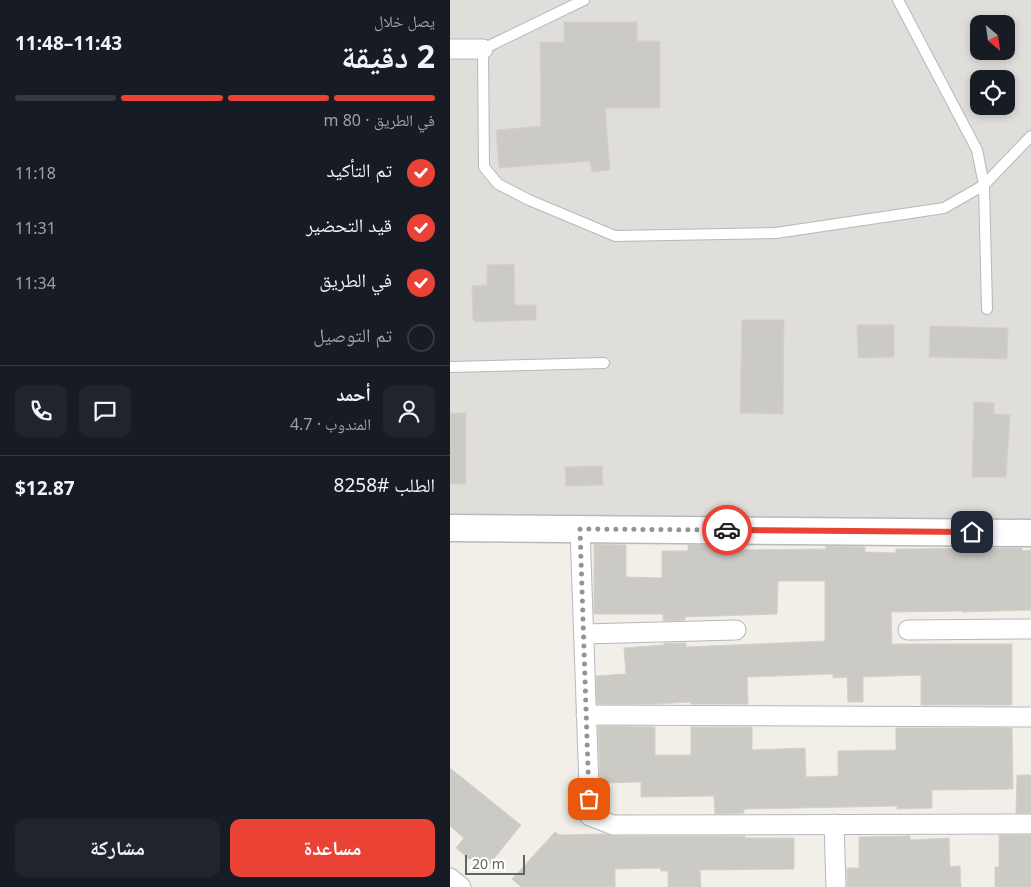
<!DOCTYPE html>
<html lang="ar">
<meta charset="utf-8">
<style>
:root{--surface:#171b24;--page:#20242c;--text:#f1f3f6;--muted:#9ea1a6;--line:#363941;--accent:#ea4335}
body{margin:0;font-family:"Noto Sans","Noto Naskh Arabic",sans-serif;background:var(--page);color:var(--text);direction:rtl;height:100vh;display:flex;flex-direction:column;font-size:19px;white-space:nowrap}
*{box-sizing:border-box;margin:0}
p{font-size:16px;color:var(--muted)}
.icon{flex:none;width:28px;height:28px;fill:none;stroke:currentColor;stroke-width:2;stroke-linecap:round;stroke-linejoin:round}
.map{position:relative;flex:1;overflow:hidden;direction:ltr}
.side{display:flex;flex-direction:column;background:var(--surface);width:450px}
.side>*{flex:none}
.needle{width:32px;rotate:151deg}
.controls{position:absolute;left:520px;top:15px;display:grid;gap:10px}
.controls a{display:grid;place-items:center;width:45px;height:45px;border-radius:10px;background:var(--surface);box-shadow:0 2px 8px #0003;font-size:25px}
.scale{position:absolute;left:15px;bottom:12px;width:60px;box-sizing:border-box;padding-left:5px;border:2px solid #5f6368;border-top:0;font-size:14px;line-height:18px;white-space:nowrap;color:#5f6368;-webkit-text-stroke:4px #fff;paint-order:stroke}
.pin{position:absolute;display:grid;place-items:center;width:42px;height:42px;color:#fff;margin:-21px;border-radius:10px;box-shadow:0 2px 8px #0006}
.courier{position:absolute;display:grid;place-items:center;width:50px;height:50px;margin:-25px;border:4px solid #ea4335;border-radius:50%;background:#fff;color:#222;box-shadow:0 1px 6px #0007}
.overview em{font-style:normal;font-weight:700}
.overview div{display:flex;flex-direction:column-reverse}
.overview{display:flex;align-items:center;justify-content:space-between;height:85px;padding:0 15px}
h1{font-size:32px;font-weight:700;line-height:38px}
.bar{display:grid;grid-template-columns:repeat(4,1fr);gap:8px 5px;align-content:center;height:60px;padding:0 15px}
.bar i{height:6px;border-radius:4px;background:var(--line)}
.bar .current{background:var(--accent)}
.bar p{grid-column:span 4}
.line{display:flex;align-items:center;gap:12px;padding:0 15px;border-top:1px solid var(--line)}
.line div{flex:1}
.round{display:grid;place-items:center;flex:none;width:52px;height:52px;border-radius:10px;background:var(--page)}
ol{padding:0 15px;list-style:none}
li{display:flex;align-items:center;gap:15px;height:55px}
li p{margin-inline-start:auto}
li .icon{padding:5px;border-radius:50%;background:var(--accent);color:#fff;stroke-width:4}
li:last-child{color:var(--muted)}
li i{width:28px;height:28px;border:2px solid var(--line);border-radius:50%}
.action{display:flex;gap:10px;margin-top:auto;padding:10px 15px}
.action a{flex:1;height:58px;border-radius:10px;background:var(--accent);color:#fff;font-size:20px;font-weight:700;line-height:58px;text-align:center}
.action a+a{background:var(--page);color:var(--text)}
main{display:flex;flex:1;min-height:0}
.map>svg:first-child{display:block}
</style>
<main>
<div class="map">
<svg width="581" height="887" viewBox="0 0 581 887">
<rect width="100%" height="100%" fill="#f1efe8"/>
<path fill="#e0deda" fill-rule="evenodd" d="M0,0h581v525l-581,-6zM529,24h27v27h-27zM529,79h27v27h-27z"/>
<g fill="#cccac5" stroke="#d6d1c6">
<polygon points="114,22 187,22 187,41 210,41 210,108 155,108 160,170 142,172 140,161 49,168 46,130 91,126 90,42 114,42"/>
<polygon points="64,264 65,305 86,305 86,320 25,322 25,320 23,320 22,286 37,285 37,265"/>
<polygon points="292,320 334,320 333,414 290,413"/>
<polygon points="407,325 444,325 444,357 408,358"/>
<polygon points="480,326 558,328 557,359 479,357"/>
<polygon points="524,402 544,403 544,414 560,415 556,477 522,477"/>
<rect x="0" y="413" width="16" height="71"/>
<polygon points="152,466 153,485 116,486 115,467"/>
<polygon points="144,544 176,545 176,577 212,578 212,551 238,551 238,545 281,545 281,550 376,549 376,546 415,547 415,552 446,553 446,549 572,548 572,551 581,550 581,610 512,612 511,611 441,612 442,644 562,644 562,705 471,705 471,675 413,677 413,702 398,702 397,677 383,678 383,674 297,677 298,704 241,704 241,702 205,704 147,704 146,676 176,674 174,648 214,645 214,643 236,643 236,647 375,641 375,581 328,581 327,614 235,617 235,620 213,621 213,614 144,614"/>
<polygon points="148,726 205,727 205,755 241,755 241,727 302,727 302,750 355,748 356,777 388,776 388,751 446,750 446,728 562,728 563,789 482,790 482,808 447,809 447,806 294,809 294,813 265,814 264,796 191,797 191,782 150,783"/>
<polygon points="0,768 71,825 34,871 6,848 14,838 0,826"/>
<polygon points="567,775 581,775 581,813 566,813"/>
<polygon points="105,832 110,835 154,834 163,836 295,836 295,838 344,838 344,869 250,870 251,887 218,887 218,871 211,871 210,868 165,869 165,887 71,887 62,879"/>
<polygon points="549,835 581,835 581,887 545,887 545,867 549,867"/>
<polygon points="460,836 460,840 499,838 500,867 510,866 511,887 397,887 397,868 409,868 409,837"/>
</g>
<g fill="none" stroke-linecap="round" stroke-linejoin="round">
<defs>
<g id="lane">
<polyline points="134,0 33,49 34,167 48,184 79,200 165,236 326,233 494,208 534,185 581,136"/>
<polyline points="448,0 527,150 534,185 537,309"/>
<polyline points="0,367 154,363"/>
</g>
<g id="street">
<polyline points="0,49 33,49"/>
<polyline points="130,529 140,816 163,825 581,824"/>
<polyline points="458,630 581,629"/>
<polyline points="134,634 286,630"/>
<polyline points="136,715 581,717"/>
<polyline points="384,824 386,887"/>
<polyline points="0,878 11,887"/>
</g>
<polyline id="secondary" points="0,528 581,533"/>
</defs>
<use href="#lane" stroke="#b5b8bc" stroke-width="12"/>
<use href="#street" stroke="#b5b8bc" stroke-width="21"/>
<use href="#secondary" stroke="#b6babf" stroke-width="29"/>
<use href="#lane" stroke="#fff" stroke-width="10"/>
<use href="#street" stroke="#fff" stroke-width="19"/>
<use href="#secondary" stroke="#fff" stroke-width="26"/>
</g>
<g fill="none" stroke-linecap="round" stroke-linejoin="round">
<polyline stroke="#929495" stroke-width="5" stroke-dasharray="0 9" points="139,799 130,529 277,530"/>
<polyline stroke="#ea4335" stroke-width="6" points="277,530 522,532"/>
</g>
</svg>
<div class="controls">
<a><svg class="needle" viewBox="-14 -14 28 28"><path d="M0-13l5 13h-10z" fill="#e53935"/><path d="M0 13l5-13h-10z" fill="#9ea1a6"/></svg></a>
<a><svg class="icon" aria-label="locate" viewBox="0 0 24 24"><circle cx="12" cy="12" r="6"/><path d="M12 2v4M12 18v4M2 12h4M18 12h4"/></svg></a>
</div>
<div class="scale">20 m</div>
<div class="pin" style="left:139px;top:799px;background:#ea580c"><svg class="icon" aria-label="bag" viewBox="0 0 24 24"><path d="M5 8h14l-1 12H6zM9 8a3 3 0 0 1 6 0"/></svg></div>
<div class="pin" style="left:522px;top:532px;background:#1f2937"><svg class="icon" aria-label="home" viewBox="0 0 24 24"><path d="M3 11l9-7 9 7M6 9v11h12V9"/></svg></div>
<div class="courier" style="left:277px;top:530px"><svg class="icon" aria-label="car" viewBox="0 0 24 24"><path d="M5 17H2v-5l4-1 3-4h7l3 4 3 1v5h-3M9 17h6M6 11h13"/><circle cx="7" cy="17" r="2"/><circle cx="17" cy="17" r="2"/></svg></div>
</div>
<section class="side">
<div class="overview"><div><h1>2 دقيقة</h1><p>يصل خلال</p></div><em>11:43–11:48</em></div>
<div class="bar"><i class="current"></i><i class="current"></i><i class="current"></i><i></i><p>في الطريق · 80 m</p></div>
<ol>
<li><svg class="icon" aria-label="check" viewBox="0 0 24 24"><path d="M5 12l5 5 9-10"/></svg>تم التأكيد<p>11:18</p></li>
<li><svg class="icon" aria-label="check" viewBox="0 0 24 24"><path d="M5 12l5 5 9-10"/></svg>قيد التحضير<p>11:31</p></li>
<li><svg class="icon" aria-label="check" viewBox="0 0 24 24"><path d="M5 12l5 5 9-10"/></svg>في الطريق<p>11:34</p></li>
<li><i></i>تم التوصيل</li>
</ol>
<div class="line" style="height:90px"><a class="round"><svg class="icon" aria-label="person" viewBox="0 0 24 24"><circle cx="12" cy="8" r="4"/><path d="M4 21q1-7 8-7t8 7"/></svg></a><div><b>أحمد</b><p>المندوب · 4.7</p></div><a class="round"><svg class="icon" aria-label="chat" viewBox="0 0 24 24"><path d="M4 5h16v11H9l-5 4z"/></svg></a><a class="round"><svg class="icon" aria-label="phone" viewBox="0 0 24 24"><path d="M5 4h4l2 5-3 2q2 4 5 5l2-3 5 2v4C11 20 4 13 5 4z"/></svg></a></div>
<div class="line" style="height:65px"><div>الطلب #8258</div><b>$12.87</b></div>
<div class="action"><a>مساعدة</a><a>مشاركة</a></div>
</section>
</main>
